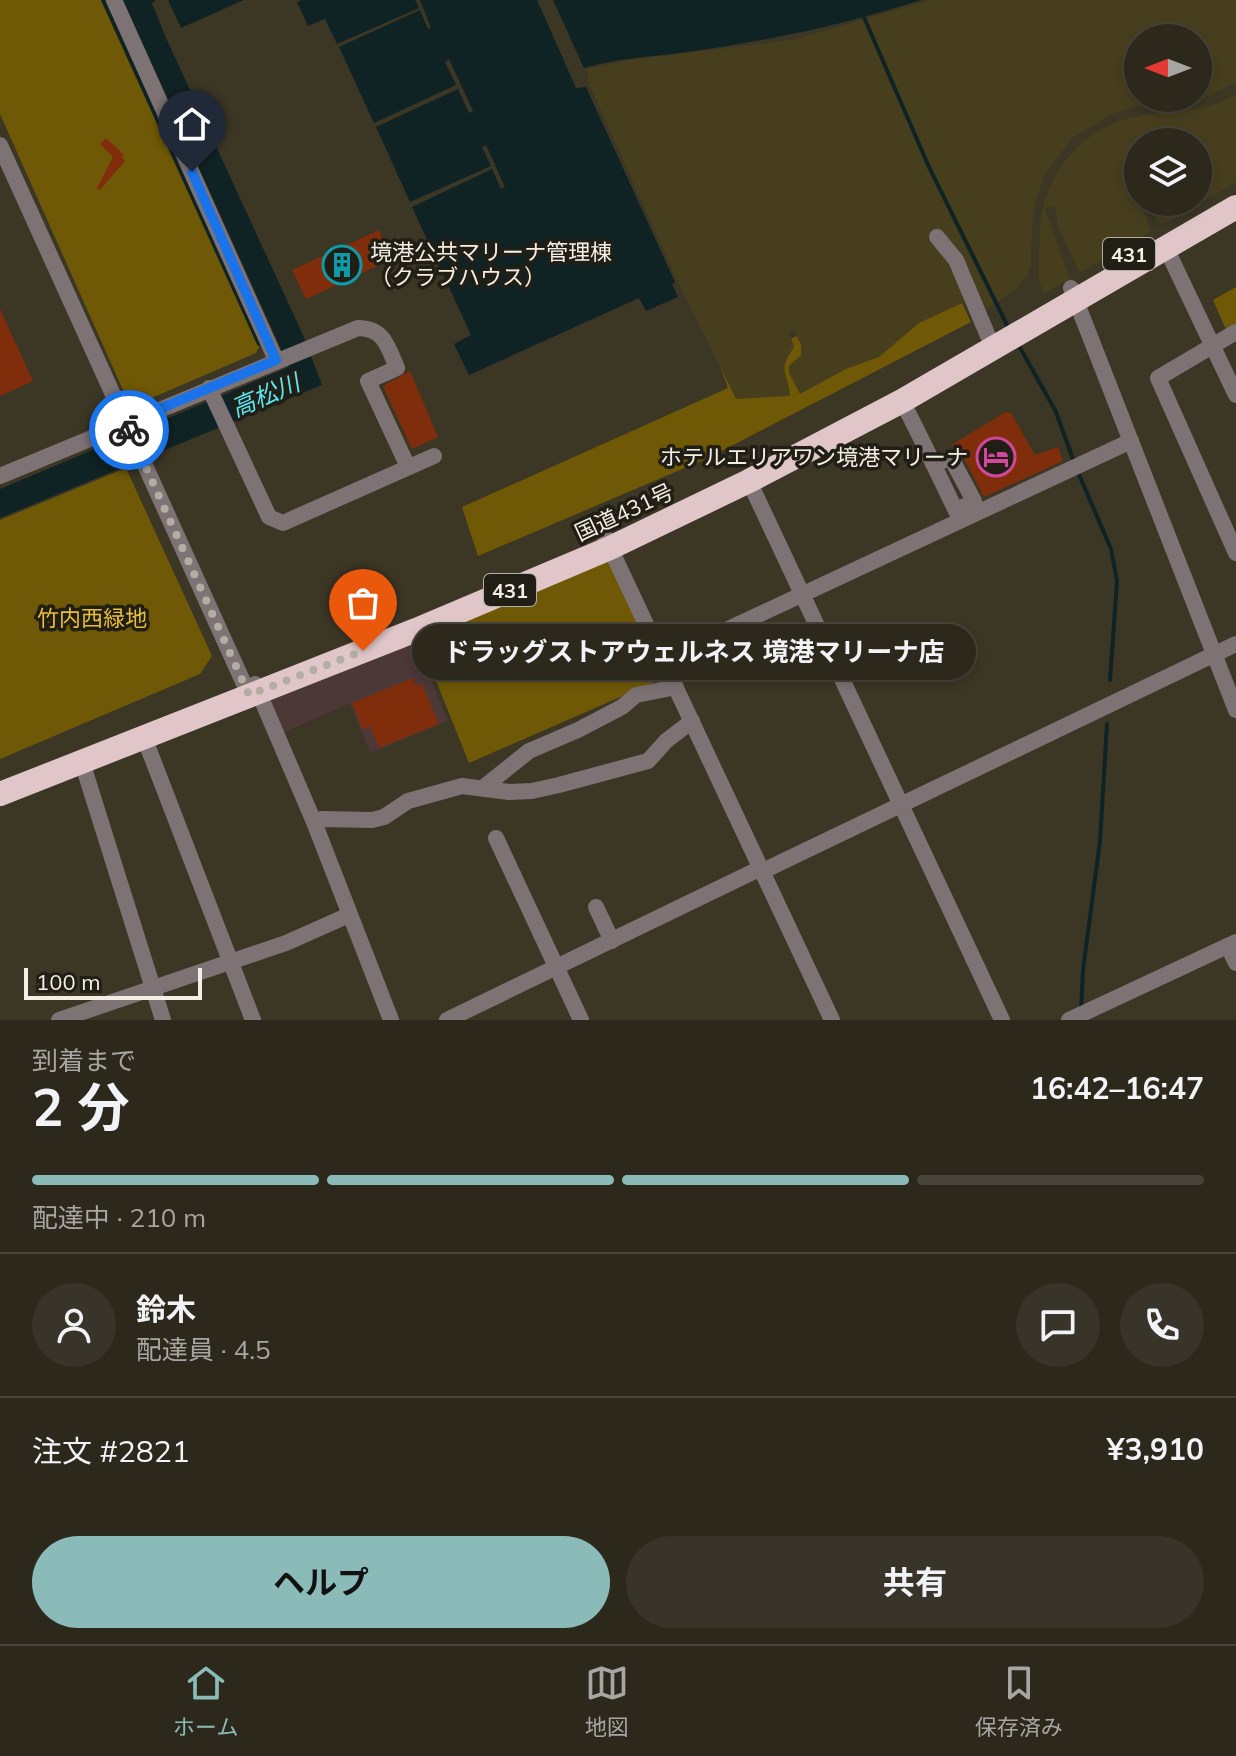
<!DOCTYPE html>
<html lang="ja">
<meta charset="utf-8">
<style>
:root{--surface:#2d281c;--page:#393429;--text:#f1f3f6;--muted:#a7a6a3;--line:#48443b;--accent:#8bbbb9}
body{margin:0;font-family:Mulish,"Noto Sans JP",sans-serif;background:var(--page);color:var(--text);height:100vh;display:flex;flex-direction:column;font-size:30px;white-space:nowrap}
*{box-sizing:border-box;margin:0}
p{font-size:26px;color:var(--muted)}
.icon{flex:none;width:44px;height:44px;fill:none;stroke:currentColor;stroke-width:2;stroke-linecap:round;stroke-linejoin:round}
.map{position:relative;height:1020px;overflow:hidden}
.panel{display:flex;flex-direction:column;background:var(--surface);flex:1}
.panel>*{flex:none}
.needle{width:52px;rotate:270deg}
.tools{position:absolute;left:1124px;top:24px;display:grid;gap:16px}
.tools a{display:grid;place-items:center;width:88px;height:88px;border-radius:50%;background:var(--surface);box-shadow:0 4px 12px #0003,0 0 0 2px var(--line);font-size:40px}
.scale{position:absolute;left:24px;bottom:20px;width:178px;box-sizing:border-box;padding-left:8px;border:4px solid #f3efe5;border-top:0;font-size:22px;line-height:28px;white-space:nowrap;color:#f3efe5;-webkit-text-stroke:6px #211e16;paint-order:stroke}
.pin{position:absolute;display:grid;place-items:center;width:68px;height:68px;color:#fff;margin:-82px -34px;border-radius:50% 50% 50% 0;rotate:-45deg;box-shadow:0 0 8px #0007}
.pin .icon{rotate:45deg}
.courier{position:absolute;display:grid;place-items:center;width:80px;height:80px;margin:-40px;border:6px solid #1a73e8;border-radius:50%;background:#fff;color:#222;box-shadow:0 2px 10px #0007}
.bubble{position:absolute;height:56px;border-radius:28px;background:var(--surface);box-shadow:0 4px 12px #0003,0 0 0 2px var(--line);font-size:26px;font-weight:700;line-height:56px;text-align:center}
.headline em{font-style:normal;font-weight:700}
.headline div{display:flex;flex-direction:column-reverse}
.headline{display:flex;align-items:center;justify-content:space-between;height:136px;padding:0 32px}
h1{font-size:52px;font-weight:700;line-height:60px}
.bar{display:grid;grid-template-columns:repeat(4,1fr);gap:12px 8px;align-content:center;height:96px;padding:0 32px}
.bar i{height:10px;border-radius:6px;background:var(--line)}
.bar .active{background:var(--accent)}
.bar p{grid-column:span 4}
.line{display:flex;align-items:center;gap:20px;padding:0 32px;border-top:2px solid var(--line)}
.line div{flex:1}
.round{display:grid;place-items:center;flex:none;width:84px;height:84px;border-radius:42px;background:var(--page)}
.primary-button{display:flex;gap:16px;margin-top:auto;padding:16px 32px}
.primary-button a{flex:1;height:92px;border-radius:48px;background:var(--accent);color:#111;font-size:32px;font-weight:700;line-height:92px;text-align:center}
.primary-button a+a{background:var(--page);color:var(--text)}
.menu{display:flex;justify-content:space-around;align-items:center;height:112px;border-top:2px solid var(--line);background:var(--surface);font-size:22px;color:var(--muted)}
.menu a{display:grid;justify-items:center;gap:4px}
.menu .active{color:var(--accent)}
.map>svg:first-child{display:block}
</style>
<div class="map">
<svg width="1236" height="1020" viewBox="0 0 1236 1020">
<rect width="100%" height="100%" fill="#3c3625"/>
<polygon fill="#4d3838" points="416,642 448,721 370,753 350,703 278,735 268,701"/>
<g fill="#705906">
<polygon points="0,0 106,0 261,343 256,353 147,400 123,390 0,114"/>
<polygon points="947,271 971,322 708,458 478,556 462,507 728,388 721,369"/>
<polygon points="1236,287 1236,329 1228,334 1213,300"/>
<polygon points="126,468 212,656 200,674 0,759 0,520"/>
<polygon points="610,559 666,677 469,763 420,641"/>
</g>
<g fill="#473e1e" fill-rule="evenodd">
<path d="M931,0h305v83l-41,19 -61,5 -22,7 -40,24 -26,35 -9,23 -5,28 -1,43 -4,9 -14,16 -30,19 -30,-67 -15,-14 -11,8 23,24 17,39 -48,22 -40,34 -33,12 -46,25 -11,-21v-7l12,-11v-10l-7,-15 -5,1 5,16c-18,26 -5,25 -4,49l-54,3 -59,-119 -88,-196 -2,-15 42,-9 164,-20zM1138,38h60v60h-60z"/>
<path d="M1236,94v88l-72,42 -5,-1 -14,-21h53v-60h-60v46l-7,-14 -5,3 21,42 3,13 -70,41 -22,-46 -3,-21 -10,3 25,70 -26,14c-10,-18 -4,-38 -4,-59 0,-55 40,-106 94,-117 40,-9 62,0 102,-23z"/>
</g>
<g fill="#102324">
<polygon points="123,0 156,0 152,3 166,38 303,335 322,385 0,518 0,489 289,367"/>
<polygon points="168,0 244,0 181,28"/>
<polygon points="302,0 415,0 419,8 337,44 325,19 308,26 297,2"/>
<polygon points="420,0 537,0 576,88 586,87 675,282 672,284 678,297 646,311 639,298 469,375 454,344 471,335 412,207 492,169 501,189 505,187 486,145 482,147 491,166 410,202 376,127 458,89 469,113 473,111 449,59 445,62 456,85 374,123 339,47 420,10 428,29 431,28"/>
<path d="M553,0h368c-77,25 -154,41 -234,52 -35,5 -69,6 -103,16z"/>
</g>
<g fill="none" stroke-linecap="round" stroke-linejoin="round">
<g stroke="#102324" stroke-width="4">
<polyline points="103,0 259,344"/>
<polyline points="863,15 929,167 1009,329"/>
<polyline points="1018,344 1056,412 1074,462"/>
<polyline points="1077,470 1111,549 1117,581 1110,680"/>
<polyline points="1081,1011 1083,970 1100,841 1107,724"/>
</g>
</g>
<g fill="#802d0b">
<polygon points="106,138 124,155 122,157 125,161 100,190 97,188 113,157 100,144"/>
<polygon points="379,230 392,259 306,299 292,270"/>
<polygon points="0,309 33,381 0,396"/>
<polygon points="410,371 438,437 412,449 383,386"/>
<polygon points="1006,412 1011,413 1035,455 1058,447 1063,461 984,497 961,453 951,445"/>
<polygon points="413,678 416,686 422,684 439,724 379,748 370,726 363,730 352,703"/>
</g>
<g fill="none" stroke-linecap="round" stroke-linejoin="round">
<g stroke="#7e7374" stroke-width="16">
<polyline points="114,0 276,360"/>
<polyline points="0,145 249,695"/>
<polyline points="937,237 956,260 988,336"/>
<polyline points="1166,248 1236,395"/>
<polyline points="1071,288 1236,710"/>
<polyline points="1236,332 1158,378 1236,553"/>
<polyline points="209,388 269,517 283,523 434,456"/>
<path d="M902,401c19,36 36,73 54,110l18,-10 -23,-43 -18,6"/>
<path d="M0,476l358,-148c26,0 30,19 39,40l-29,13 40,86"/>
<polyline points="749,481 1002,1020"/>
<polyline points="604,535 832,1020"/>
<polyline points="664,659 1131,441"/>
<polyline points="255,684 314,822 391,1020"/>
<polyline points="144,737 253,1020"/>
<polyline points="82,762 163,1020"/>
<polyline points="484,787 529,751 578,730 622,707 636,695 676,687"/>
<polyline points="314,822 322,819 372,820 384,817 408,801 462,786 509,792 532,791 559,785 648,761 666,741 692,721"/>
<polyline points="496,838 581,1020"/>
<polyline points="763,871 1236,644"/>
<polyline points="596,907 612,941"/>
<polyline points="1228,946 1236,963"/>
<polyline points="59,1020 286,943 349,915"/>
<polyline points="447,1020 761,868"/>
<polyline points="1069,1020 1236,942"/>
</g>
<polyline stroke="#e0c6c8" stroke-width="24" points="0,794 416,630 610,548 749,481 902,401 1236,207"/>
</g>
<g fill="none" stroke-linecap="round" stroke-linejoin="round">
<polyline stroke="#b3aea2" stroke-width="8" stroke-dasharray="0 14.4" points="129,430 249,695 363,651"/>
<polyline stroke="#1a73e8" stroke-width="10" points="129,430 126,423 276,360 192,172"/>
</g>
<defs>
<symbol id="building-ring" viewBox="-11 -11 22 22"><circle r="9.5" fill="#211e16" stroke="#0f9aa8" stroke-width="1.5"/><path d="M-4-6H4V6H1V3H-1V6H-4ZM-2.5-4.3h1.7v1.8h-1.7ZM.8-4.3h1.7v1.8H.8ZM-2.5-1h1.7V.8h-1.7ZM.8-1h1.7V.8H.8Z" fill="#0f9aa8"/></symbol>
<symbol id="hotel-ring" viewBox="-11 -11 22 22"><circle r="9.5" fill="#211e16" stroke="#d1479c" stroke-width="1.5"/><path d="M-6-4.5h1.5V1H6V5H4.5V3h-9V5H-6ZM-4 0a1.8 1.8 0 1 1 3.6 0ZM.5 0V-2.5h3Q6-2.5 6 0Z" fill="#d1479c"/></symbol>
</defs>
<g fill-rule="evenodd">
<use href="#building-ring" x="320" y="243" width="44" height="44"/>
<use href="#hotel-ring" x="974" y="435" width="44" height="44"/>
</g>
<g text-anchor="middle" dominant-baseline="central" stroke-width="7" stroke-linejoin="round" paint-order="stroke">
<g fill="#211e16" stroke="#b4b0a7" stroke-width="2">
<rect x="1103" y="238" width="52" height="32" rx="6"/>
<rect x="484" y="574" width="52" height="32" rx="6"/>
</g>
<g font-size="20" font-weight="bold" fill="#f3efe5">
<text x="1129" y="254">431</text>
<text x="510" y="590">431</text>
</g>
<g font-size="22" fill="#f3efe5" stroke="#211e16" text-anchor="start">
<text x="370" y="252">境港公共マリーナ管理棟<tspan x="370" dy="25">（クラブハウス）</tspan></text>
<text x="968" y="457" text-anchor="end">ホテルエリアワン境港マリーナ</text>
</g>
<g font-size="22" fill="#f3efe5" stroke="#211e16">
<text transform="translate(624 512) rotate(-25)">国道431号</text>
</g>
<g font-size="22" fill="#eabf36" stroke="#211e16">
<text x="92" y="618">竹内西緑地</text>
</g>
<g font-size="24" font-style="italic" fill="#58e8f4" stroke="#211e16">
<text transform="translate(265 395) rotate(-23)">高松川</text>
</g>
</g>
</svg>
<div class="tools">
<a><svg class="needle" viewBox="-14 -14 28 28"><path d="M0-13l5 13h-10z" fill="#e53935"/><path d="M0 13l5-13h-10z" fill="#a7a6a3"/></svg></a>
<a><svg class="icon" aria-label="layers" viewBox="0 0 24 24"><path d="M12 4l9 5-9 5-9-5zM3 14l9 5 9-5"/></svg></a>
</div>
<div class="scale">100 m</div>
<div class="pin" style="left:363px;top:651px;background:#ea580c"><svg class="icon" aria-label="bag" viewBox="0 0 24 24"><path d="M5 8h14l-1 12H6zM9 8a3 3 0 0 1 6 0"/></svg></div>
<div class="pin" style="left:192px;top:172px;background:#1f2937"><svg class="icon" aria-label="home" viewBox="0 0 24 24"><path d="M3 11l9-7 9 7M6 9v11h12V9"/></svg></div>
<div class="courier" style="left:129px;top:430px"><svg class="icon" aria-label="bike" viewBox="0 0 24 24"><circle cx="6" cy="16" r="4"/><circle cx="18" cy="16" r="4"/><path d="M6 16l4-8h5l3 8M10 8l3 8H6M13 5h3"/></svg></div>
<div class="bubble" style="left:412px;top:624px;width:564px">ドラッグストアウェルネス 境港マリーナ店</div>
</div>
<section class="panel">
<div class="headline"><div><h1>2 分</h1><p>到着まで</p></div><em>16:42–16:47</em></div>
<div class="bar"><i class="active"></i><i class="active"></i><i class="active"></i><i></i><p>配達中 · 210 m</p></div>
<div class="line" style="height:144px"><a class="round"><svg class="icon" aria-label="person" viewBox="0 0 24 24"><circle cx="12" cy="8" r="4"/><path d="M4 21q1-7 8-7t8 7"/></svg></a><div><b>鈴木</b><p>配達員 · 4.5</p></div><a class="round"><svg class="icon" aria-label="chat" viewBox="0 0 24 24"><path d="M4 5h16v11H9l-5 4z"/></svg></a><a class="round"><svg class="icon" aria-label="phone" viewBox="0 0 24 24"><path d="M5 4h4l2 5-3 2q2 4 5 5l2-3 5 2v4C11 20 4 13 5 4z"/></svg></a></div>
<div class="line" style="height:104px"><div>注文 #2821</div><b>¥3,910</b></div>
<div class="primary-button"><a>ヘルプ</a><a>共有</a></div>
</section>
<nav class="menu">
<a class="active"><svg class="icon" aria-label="home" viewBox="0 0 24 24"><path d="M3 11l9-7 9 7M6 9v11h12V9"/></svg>ホーム</a>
<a><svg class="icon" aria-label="map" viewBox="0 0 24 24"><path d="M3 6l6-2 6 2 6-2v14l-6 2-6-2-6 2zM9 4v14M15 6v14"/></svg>地図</a>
<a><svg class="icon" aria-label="saved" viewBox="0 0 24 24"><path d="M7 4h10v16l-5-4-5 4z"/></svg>保存済み</a>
</nav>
